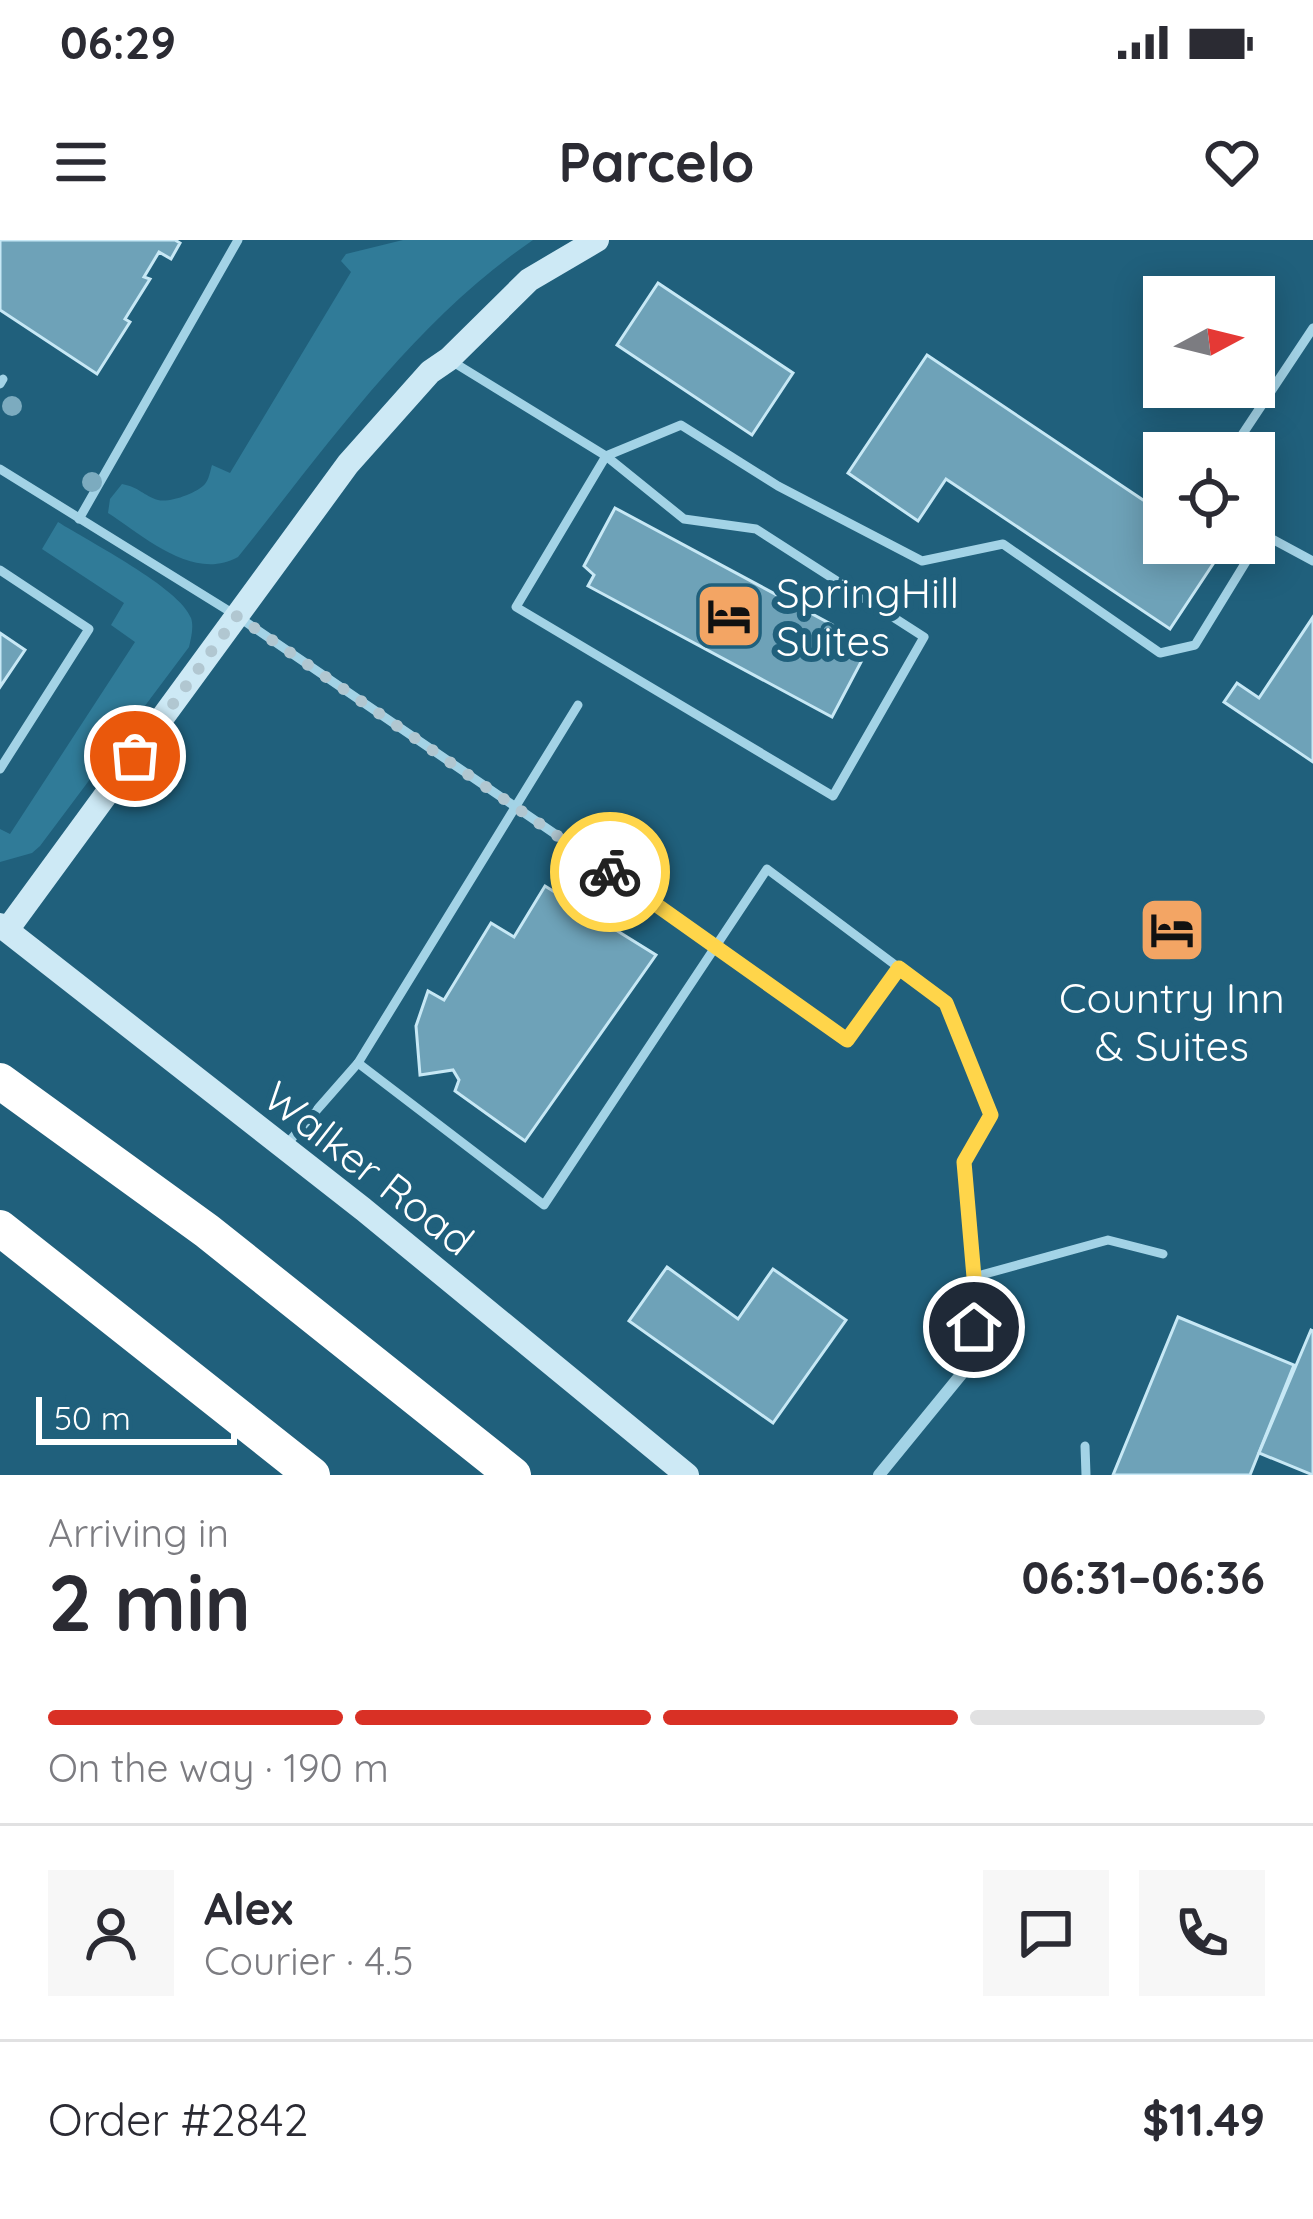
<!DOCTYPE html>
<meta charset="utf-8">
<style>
:root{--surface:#fff;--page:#f7f7f7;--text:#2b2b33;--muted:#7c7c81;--line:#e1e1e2;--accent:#d93025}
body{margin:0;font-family:Quicksand,sans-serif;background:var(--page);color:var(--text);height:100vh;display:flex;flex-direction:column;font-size:45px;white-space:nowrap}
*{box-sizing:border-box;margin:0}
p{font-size:39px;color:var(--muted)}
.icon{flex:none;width:66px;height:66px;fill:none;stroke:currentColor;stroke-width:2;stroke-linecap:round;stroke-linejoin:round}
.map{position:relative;height:1235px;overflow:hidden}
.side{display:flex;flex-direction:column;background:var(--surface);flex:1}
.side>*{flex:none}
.needle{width:78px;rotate:83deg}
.fabs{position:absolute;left:1143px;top:36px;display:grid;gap:24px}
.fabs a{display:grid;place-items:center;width:132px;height:132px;border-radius:0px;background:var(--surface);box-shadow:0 6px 30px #0003;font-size:60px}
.scale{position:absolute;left:36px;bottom:30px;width:201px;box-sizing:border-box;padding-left:12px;border:6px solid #fff;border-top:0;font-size:33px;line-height:42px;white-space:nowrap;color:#fff;-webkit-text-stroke:9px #20607c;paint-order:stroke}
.pin{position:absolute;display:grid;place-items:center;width:102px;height:102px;color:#fff;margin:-51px;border:6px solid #fff;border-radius:50%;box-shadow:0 3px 12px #0007}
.courier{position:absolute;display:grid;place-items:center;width:120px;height:120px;margin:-60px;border:9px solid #ffd54a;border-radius:50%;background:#fff;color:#222;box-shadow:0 3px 15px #0007}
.overview em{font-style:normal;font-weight:800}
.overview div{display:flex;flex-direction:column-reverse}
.overview{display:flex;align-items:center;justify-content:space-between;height:204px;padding:0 48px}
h1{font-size:78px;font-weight:800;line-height:90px}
.bar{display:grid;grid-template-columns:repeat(4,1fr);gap:18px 12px;align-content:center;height:144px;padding:0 48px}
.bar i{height:15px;border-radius:9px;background:var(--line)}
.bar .selected{background:var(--accent)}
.bar p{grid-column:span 4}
.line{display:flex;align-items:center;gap:30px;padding:0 48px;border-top:3px solid var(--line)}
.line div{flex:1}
.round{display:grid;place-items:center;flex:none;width:126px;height:126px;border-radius:0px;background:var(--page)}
.status{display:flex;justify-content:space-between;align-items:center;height:84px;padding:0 60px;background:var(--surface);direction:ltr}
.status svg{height:33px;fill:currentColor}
header{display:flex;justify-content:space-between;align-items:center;height:156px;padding:0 48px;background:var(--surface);font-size:54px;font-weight:800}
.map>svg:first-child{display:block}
</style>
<div class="status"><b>06:29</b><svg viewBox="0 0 49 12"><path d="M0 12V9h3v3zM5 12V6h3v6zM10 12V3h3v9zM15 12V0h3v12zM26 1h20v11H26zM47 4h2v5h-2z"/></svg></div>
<header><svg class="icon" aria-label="menu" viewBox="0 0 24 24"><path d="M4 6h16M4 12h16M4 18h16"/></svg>Parcelo<svg class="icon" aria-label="heart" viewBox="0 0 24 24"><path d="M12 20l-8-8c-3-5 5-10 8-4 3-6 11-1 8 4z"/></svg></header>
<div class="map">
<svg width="1313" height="1235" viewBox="0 0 1313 1235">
<rect width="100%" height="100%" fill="#20607c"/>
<g fill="#307b98">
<path d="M403,0h130c-120,82 -205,205 -295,317 -45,25 -94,-21 -130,-44l2,-14 12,-15c17,3 22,12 36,16 12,3 39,-7 47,-16 4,-5 5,-12 7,-19l18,8 121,-201 -10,-11 5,-7z"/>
<path d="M58,282c30,19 122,66 133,96 3,9 0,20 -2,29l-149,199 -8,7 -32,9v-33l10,5 125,-192 -24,-17 13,-22 -82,-54z"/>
</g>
<g fill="#6ea2b8" stroke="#c7e8f5" stroke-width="3">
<polygon points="0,0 175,0 180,3 171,19 159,12 144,37 150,39 125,79 130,82 97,134 0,70"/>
<polygon points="658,43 793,133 752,195 617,105"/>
<polygon points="927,115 1164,274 1164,303 1207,303 1221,312 1170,389 946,239 918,281 848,233"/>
<polygon points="615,268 870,405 832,477 588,346 594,335 584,326"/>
<polygon points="1313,377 1313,522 1224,462 1237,443 1259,458"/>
<polygon points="0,393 25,410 0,447"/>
<polygon points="545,646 656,715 525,901 455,851 459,840 453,830 420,835 416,786 428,751 444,760 491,683 514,697"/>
<polygon points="667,1027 738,1079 773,1029 846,1080 773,1183 629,1081"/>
<polygon points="1178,1077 1294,1125 1250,1235 1113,1235"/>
<polygon points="1311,1090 1313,1091 1313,1235 1259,1213"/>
</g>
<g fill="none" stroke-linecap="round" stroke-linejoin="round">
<g stroke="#a3d3e6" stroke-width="9">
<polyline points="453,122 606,216 684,279 756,289 924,397 833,556 516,367 606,216 681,185 778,246 922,321 1003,304 1160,413 1195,405 1263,294 1313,321"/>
<polyline points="0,144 3,139"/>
<polyline points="1230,213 1313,88"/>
<polyline points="0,229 237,376 717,705 847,800 899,728"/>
<polyline points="79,279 238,0"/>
<polyline points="0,330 89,389 0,529"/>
<polyline points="358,823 544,965 767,629 946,763 991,875"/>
<polyline points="286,905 358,823 578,465"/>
<polyline points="974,1037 1108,1000 1163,1014"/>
<polyline points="1085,1206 1086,1235"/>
</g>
<polyline stroke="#a3d3e6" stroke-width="12" points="879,1235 964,1131 974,1087 974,1037 964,922 991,875"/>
<g stroke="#cde9f5" stroke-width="24">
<polyline points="0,685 363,969 687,1235"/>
<polyline points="7,690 348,224 430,132 449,119 529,40 597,0"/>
</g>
<g stroke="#fff" stroke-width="36">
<polyline points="0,841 207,991 513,1235"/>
<polyline points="0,988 312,1235"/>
</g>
</g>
<g fill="#7cabbf">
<circle cx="12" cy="166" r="10"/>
<circle cx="92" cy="242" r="10"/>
</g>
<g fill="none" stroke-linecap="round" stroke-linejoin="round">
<polyline stroke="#b1c7d1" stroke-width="12" stroke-dasharray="0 21.6" points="135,516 237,376 610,632"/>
<polyline stroke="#ffd54a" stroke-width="15" points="610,632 847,800 899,728 946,763 991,875 964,922 974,1037 974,1087"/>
</g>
<defs>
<symbol id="hotel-square" viewBox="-11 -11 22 22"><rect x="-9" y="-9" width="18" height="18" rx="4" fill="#f3a564" stroke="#20607c"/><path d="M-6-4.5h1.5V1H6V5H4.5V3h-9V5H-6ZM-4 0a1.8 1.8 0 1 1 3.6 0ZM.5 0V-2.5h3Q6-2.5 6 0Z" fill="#111"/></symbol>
</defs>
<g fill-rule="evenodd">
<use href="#hotel-square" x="691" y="338" width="76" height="76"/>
<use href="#hotel-square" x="1134" y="652" width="76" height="76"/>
</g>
<g text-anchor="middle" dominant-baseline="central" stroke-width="12" stroke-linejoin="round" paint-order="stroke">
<g font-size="42" fill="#fff" stroke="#20607c" text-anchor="start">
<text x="776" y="352">SpringHill<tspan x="776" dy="48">Suites</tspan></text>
<text x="1172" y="757" text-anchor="middle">Country Inn<tspan x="1172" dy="48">&amp; Suites</tspan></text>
</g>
<g font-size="42" fill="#fff" stroke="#20607c">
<text transform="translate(369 928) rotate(38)">Walker Road</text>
</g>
</g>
</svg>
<div class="fabs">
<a><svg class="needle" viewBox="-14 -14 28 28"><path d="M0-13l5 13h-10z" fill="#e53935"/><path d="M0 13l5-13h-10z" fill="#7c7c81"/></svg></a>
<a><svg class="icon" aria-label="locate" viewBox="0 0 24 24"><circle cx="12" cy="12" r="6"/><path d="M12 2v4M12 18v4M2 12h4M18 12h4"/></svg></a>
</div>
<div class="scale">50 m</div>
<div class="pin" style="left:135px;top:516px;background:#ea580c"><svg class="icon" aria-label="bag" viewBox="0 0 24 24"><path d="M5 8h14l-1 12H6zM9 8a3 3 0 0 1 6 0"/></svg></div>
<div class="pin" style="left:974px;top:1087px;background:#1f2937"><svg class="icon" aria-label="home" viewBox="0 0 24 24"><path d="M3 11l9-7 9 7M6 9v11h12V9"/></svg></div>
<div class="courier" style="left:610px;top:632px"><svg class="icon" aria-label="bike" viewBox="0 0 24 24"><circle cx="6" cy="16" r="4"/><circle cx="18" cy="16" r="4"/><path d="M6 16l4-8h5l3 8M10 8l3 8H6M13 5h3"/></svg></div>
</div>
<section class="side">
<div class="overview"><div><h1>2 min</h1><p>Arriving in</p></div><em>06:31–06:36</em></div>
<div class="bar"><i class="selected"></i><i class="selected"></i><i class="selected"></i><i></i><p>On the way · 190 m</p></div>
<div class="line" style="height:216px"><a class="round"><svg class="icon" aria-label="person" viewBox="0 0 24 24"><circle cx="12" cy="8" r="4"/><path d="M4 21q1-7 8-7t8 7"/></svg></a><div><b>Alex</b><p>Courier · 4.5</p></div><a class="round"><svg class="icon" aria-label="chat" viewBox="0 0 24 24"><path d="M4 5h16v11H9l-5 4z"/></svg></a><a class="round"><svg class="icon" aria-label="phone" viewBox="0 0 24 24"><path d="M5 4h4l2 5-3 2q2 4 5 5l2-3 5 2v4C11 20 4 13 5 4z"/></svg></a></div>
<div class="line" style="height:156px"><div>Order #2842</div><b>$11.49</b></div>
</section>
